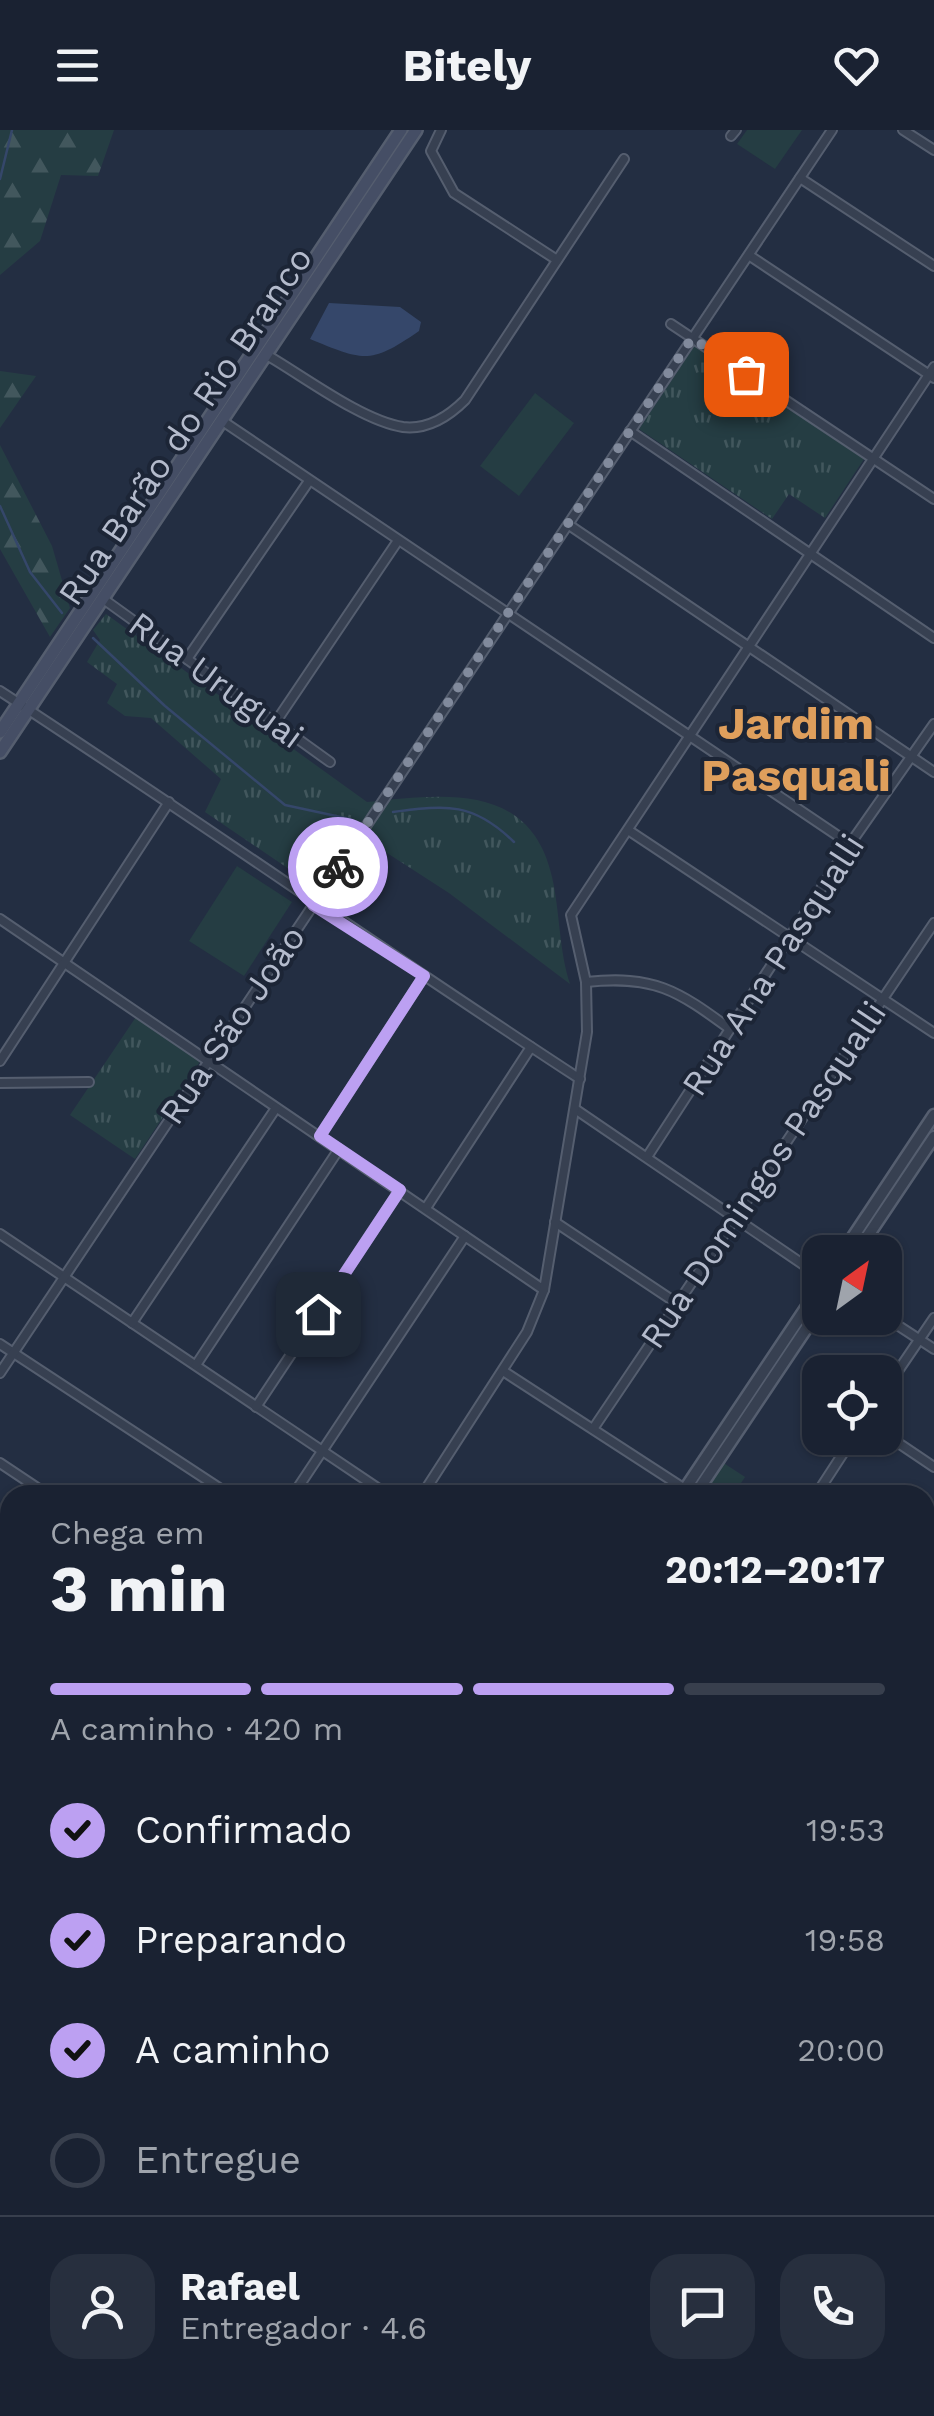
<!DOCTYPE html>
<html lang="pt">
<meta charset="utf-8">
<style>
:root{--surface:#1a2232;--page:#272f3e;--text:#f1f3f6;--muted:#9fa4ac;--line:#383f4d;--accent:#bca0f2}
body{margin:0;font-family:"Work Sans",sans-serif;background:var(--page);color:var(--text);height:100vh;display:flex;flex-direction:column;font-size:38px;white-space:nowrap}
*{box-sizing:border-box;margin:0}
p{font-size:32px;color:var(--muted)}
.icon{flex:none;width:55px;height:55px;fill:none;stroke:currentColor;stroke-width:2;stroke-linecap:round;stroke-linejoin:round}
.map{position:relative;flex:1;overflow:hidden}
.drawer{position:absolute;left:0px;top:1355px;width:935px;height:932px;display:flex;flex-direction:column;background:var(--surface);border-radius:30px 30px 0 0;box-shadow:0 2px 8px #0004,0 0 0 2px var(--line)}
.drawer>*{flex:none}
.needle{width:65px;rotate:33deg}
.buttons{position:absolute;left:802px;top:1105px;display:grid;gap:20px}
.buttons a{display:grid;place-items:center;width:100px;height:100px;border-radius:20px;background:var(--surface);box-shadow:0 2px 8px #0004,0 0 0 2px var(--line);font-size:50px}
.pin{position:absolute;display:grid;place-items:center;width:85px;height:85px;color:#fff;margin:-42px;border-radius:20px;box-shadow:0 5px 15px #0006}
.courier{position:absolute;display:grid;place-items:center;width:100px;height:100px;margin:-50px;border:8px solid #bca0f2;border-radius:50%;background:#fff;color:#222;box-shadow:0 2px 12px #0007}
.headline em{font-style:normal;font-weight:700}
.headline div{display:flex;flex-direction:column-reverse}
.headline{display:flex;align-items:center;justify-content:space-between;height:170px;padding:0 50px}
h1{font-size:65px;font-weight:700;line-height:75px}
.bar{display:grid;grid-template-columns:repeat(4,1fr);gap:15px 10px;align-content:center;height:120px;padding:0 50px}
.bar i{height:12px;border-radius:8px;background:var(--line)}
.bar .active{background:var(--accent)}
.bar p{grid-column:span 4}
.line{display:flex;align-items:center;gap:25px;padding:0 50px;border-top:2px solid var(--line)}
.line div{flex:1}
.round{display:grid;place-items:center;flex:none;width:105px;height:105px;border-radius:30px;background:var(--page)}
ol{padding:0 50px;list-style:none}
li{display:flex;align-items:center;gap:30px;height:110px}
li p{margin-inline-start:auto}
li .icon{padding:10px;border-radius:50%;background:var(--accent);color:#111;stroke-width:4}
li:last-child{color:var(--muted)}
li i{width:55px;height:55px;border:5px solid var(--line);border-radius:50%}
header{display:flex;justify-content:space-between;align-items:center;height:130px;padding:0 50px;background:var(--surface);font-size:45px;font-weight:700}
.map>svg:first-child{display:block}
</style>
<header><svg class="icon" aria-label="menu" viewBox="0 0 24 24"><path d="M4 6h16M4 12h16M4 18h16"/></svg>Bitely<svg class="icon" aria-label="heart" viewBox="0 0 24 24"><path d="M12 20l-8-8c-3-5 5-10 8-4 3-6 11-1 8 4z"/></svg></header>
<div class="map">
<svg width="934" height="2286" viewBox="0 0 934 2286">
<defs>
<pattern id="grass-dots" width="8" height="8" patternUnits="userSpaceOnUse" patternTransform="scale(2.5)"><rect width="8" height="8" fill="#253d43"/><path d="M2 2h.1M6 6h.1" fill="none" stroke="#42575d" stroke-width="1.8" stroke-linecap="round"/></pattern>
<pattern id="forest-firs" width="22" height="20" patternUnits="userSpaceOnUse" patternTransform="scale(2.5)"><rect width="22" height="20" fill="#253d43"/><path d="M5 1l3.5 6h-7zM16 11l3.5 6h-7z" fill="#42575d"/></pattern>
<pattern id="park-tufts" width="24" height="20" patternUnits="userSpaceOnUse" patternTransform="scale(2.5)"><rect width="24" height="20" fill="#253d43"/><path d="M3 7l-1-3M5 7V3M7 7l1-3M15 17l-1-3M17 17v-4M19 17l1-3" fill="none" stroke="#42575d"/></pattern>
</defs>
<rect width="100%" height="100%" fill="#232e42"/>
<g fill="url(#grass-dots)">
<polygon points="366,2278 446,2278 440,2286 379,2286"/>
<polygon points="697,2278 814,2278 808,2286 691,2286"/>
</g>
<g fill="url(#forest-firs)">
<polygon points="0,0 114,0 98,46 61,45 40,111 0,145"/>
<polygon points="0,241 36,246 0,298"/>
<polygon points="0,315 52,416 70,478 50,507 0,419"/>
<polygon points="934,1440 934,1585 925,1565 925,1456"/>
</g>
<g fill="url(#park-tufts)">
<polygon points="695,215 864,329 825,388 789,364 772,389 639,299"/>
<path d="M106,484l261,188c74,-7 163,-22 185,75 8,35 7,74 18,107l-121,-91 -96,-62 -42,53 -106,-72 16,-33 -70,-61 -26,-2 -18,-13 10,-19 -30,-22 13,-22 -7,-10z"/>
<polygon points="136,887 201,930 135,1029 70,985"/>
<polygon points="722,1332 745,1347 733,1365 716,1365 705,1358"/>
</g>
<g fill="#253d43">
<polygon points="747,0 802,0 775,39 737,14"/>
<polygon points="535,263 574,293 519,366 480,336"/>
<polygon points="237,736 292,772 244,846 189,811"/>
</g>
<path fill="#35476a" d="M329,173l71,4 21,15 -2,9c-49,34 -55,30 -109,8z"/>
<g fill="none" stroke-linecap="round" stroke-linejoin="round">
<g stroke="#35476a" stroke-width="2.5">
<polyline points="0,49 12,0"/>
<polyline points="0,376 30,442 62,483"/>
<polyline points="93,508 165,576 285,675 350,689"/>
<path d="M393,682c55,-7 80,-10 121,30"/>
</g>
<defs>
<g id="minor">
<polyline points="441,0 431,21 454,63 557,130"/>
<polyline points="903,0 934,20"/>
<polyline points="731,6 736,0"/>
<polyline points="800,48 934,136"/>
<polyline points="750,126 934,248"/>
<polyline points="671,194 934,369"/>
<path d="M265,224c37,21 97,67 138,73 25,3 46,-11 62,-27l159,-241"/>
<polyline points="221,290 850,714"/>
<polyline points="630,301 934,508"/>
<polyline points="569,395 934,642"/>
<polyline points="102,468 330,632"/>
<polyline points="187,529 309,351"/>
<path d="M0,561c195,127 385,261 580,388"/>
<polyline points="275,593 397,412"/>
<polyline points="628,700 934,903"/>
<polyline points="0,789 544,1160"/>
<path d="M586,852c68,-7 91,8 144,47"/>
<polyline points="0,931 169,672"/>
<polyline points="0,953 89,952"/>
<polyline points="575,979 820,1146"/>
<polyline points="320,1006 424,846"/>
<polyline points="647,1027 850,714 934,594"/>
<polyline points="426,1078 531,917"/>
<polyline points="555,1092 675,1172"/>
<polyline points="0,1104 388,1365"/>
<polyline points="885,1187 934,1219"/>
<polyline points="132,1193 276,978"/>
<polyline points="0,1214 230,1365"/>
<polyline points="196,1235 339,1019"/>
<polyline points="503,1241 688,1361"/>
<polyline points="0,1243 832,0"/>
<polyline points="885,1260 934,1188"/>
<polyline points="256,1277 400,1060"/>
<polyline points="593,1299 934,793"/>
<polyline points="885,1304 934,1337"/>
<polyline points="0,1333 48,1365"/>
<polyline points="293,1365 465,1106"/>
<polyline points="422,1365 527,1202 544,1160 587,902 586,852 571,785 934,237"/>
<polyline points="816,1365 853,1308"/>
<polyline points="925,1602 934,1618"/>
<polyline points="925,1725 934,1731"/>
<polyline points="0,1734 10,1740"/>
<polyline points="925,1749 934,1736"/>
<polyline points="0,1887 10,1893"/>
<polyline points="925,1934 934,1940"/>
<polyline points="0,1997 10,1982"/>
<polyline points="0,2043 10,2050"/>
<polyline points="0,2202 10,2208"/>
<polyline points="115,2278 127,2286"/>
<polyline points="592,2278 604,2286"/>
<polyline points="316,2286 323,2278"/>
<polyline points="571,2286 577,2278"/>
</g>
<g id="tertiary">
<polyline points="843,1122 934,985"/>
<polyline points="857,1122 934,1007"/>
<polyline points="681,1365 820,1157"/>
<polyline points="695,1365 820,1178"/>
<polyline points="0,1528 10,1535"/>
<polyline points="0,1541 10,1548"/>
<polyline points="925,2130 934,2117"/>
<polyline points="925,2139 934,2145"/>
<polyline points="925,2168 934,2155"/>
<polyline points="69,2286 74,2278"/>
<polyline points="79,2286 84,2278"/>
<polyline points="823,2286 829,2278"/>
<polyline points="846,2286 852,2278"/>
</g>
<g id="secondary">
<polyline points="0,602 401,0"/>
<polyline points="0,622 416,0"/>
</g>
</defs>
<use href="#minor" stroke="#555e6f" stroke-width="12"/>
<use href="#tertiary" stroke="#555e6f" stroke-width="15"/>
<use href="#secondary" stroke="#555e6f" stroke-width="16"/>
<use href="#minor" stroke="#374051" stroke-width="8"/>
<use href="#tertiary" stroke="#374051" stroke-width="10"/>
<use href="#secondary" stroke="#454e65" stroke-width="11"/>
</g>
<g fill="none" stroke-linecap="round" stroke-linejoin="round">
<polyline stroke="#818a9c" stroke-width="10" stroke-dasharray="0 18" points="338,737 692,208 746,244"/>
<polyline stroke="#bca0f2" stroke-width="12" points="318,1184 400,1060 320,1006 424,846 313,775 338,737"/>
</g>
<g text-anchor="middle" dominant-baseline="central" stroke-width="8" stroke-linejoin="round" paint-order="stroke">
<g font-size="35" fill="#b4bbcc" stroke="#1c2536">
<text transform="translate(185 296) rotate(-56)">Rua Barão do Rio Branco</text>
<text transform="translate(216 550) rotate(36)">Rua Uruguai</text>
<text transform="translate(773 835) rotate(-57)">Rua Ana Pasqualli</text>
<text transform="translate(232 895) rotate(-56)">Rua São João</text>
<text transform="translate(763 1045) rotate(-56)">Rua Domingos Pasqualli</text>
</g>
<g font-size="45" font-weight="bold" fill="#df9f5c" stroke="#1c2536">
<text x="796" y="593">Jardim<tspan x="796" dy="52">Pasquali</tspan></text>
</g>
</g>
</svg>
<div class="buttons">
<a><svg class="needle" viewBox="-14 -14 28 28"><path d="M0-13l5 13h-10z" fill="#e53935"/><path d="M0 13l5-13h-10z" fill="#9fa4ac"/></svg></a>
<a><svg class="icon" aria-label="locate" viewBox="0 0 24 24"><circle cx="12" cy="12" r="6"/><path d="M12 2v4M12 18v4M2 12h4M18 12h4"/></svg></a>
</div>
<div class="pin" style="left:746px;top:244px;background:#ea580c"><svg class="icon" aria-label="bag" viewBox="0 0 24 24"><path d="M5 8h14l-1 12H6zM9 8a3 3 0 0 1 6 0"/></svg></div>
<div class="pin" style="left:318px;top:1184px;background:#1f2937"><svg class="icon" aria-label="home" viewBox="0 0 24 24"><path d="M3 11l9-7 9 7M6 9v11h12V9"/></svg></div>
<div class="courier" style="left:338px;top:737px"><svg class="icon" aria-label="bike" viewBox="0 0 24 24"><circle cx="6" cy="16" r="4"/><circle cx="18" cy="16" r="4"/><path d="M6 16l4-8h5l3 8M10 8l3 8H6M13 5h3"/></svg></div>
<section class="drawer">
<div class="headline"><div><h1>3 min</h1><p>Chega em</p></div><em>20:12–20:17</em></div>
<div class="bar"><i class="active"></i><i class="active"></i><i class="active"></i><i></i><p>A caminho · 420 m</p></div>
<ol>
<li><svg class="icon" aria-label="check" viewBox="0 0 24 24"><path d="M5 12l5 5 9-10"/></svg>Confirmado<p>19:53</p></li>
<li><svg class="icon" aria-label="check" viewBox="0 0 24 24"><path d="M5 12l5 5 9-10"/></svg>Preparando<p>19:58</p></li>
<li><svg class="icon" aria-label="check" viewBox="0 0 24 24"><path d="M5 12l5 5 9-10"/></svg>A caminho<p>20:00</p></li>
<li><i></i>Entregue</li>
</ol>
<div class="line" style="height:180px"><a class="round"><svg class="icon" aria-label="person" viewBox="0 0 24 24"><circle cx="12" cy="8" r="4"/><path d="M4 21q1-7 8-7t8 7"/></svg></a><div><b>Rafael</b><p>Entregador · 4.6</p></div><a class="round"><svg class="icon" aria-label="chat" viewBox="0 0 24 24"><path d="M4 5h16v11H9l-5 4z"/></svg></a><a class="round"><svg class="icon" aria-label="phone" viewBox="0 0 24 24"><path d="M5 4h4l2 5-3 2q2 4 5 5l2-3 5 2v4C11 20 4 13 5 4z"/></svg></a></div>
</section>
</div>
